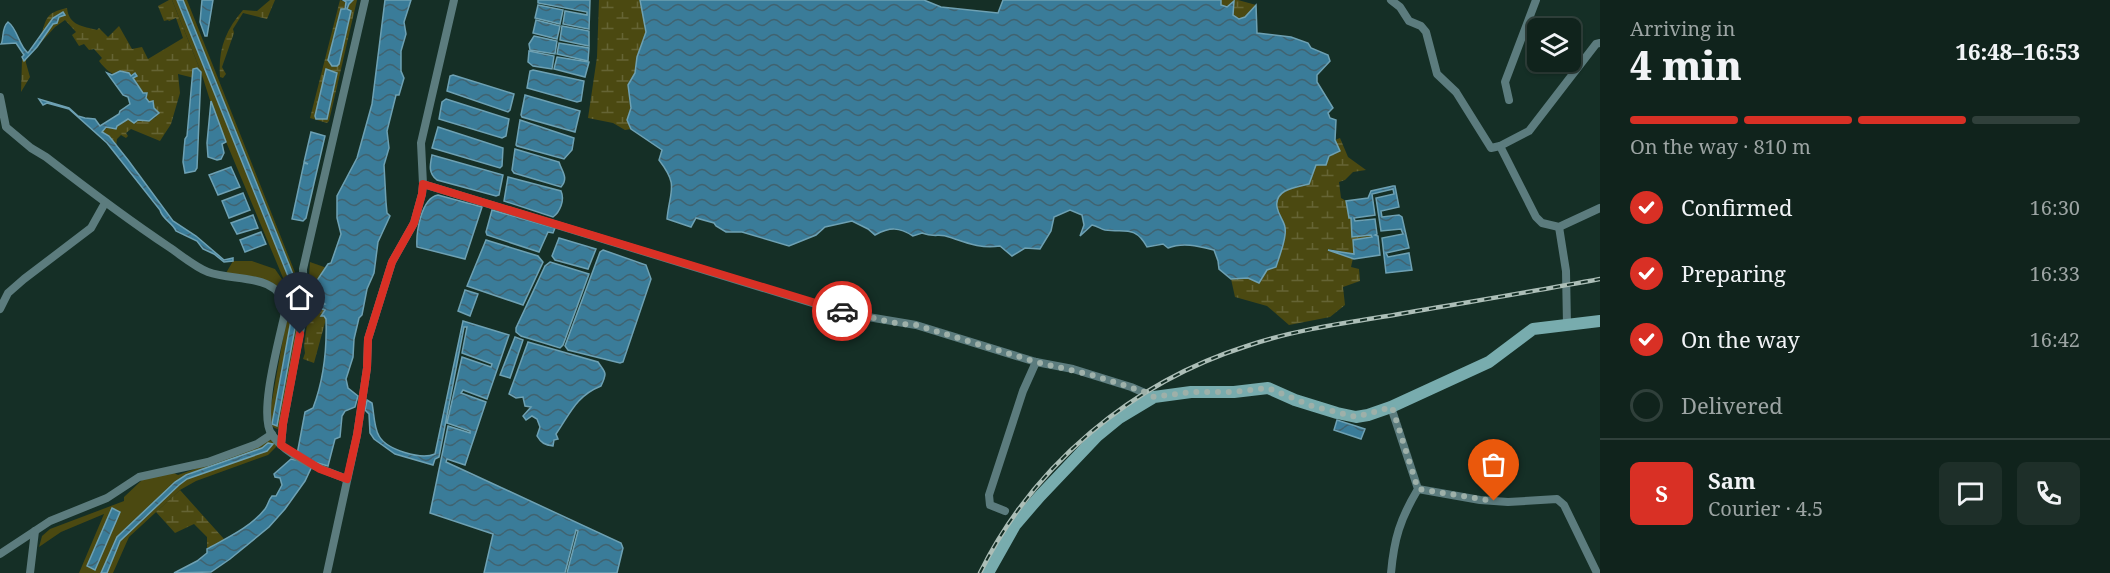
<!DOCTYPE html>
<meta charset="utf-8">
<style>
:root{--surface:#10231c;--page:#1e2f29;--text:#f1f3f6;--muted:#9ca4a3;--line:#30403b;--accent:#d93025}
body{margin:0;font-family:"Noto Serif",serif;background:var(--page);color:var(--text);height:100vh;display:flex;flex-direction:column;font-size:22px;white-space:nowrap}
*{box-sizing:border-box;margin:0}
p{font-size:20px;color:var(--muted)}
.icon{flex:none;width:33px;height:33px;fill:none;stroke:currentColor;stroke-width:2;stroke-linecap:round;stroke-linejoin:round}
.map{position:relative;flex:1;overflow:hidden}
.sheet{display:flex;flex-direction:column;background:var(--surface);width:510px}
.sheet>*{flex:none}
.tools{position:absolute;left:1527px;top:18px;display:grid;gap:12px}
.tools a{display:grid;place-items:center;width:54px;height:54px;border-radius:9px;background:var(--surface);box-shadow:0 2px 4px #0004,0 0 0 2px var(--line);font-size:30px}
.pin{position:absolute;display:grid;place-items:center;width:51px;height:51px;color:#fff;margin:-62px -26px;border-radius:50% 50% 50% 0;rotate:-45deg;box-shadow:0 0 6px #0007}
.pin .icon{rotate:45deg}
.courier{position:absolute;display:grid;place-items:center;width:60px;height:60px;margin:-30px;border:4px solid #d93025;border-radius:50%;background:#fff;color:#222;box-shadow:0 2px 8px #0007}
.overview em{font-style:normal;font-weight:800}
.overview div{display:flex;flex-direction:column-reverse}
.overview{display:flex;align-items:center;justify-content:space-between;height:102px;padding:0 30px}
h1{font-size:39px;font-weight:800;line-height:45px}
.bar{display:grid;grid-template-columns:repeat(4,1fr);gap:9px 6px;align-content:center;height:72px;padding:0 30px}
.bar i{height:8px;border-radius:4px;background:var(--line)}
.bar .selected{background:var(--accent)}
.bar p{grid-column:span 4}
.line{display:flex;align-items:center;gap:15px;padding:0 30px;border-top:2px solid var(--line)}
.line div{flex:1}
.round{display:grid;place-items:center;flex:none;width:63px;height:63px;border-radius:9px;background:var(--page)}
ol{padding:0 30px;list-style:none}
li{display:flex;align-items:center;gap:18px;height:66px}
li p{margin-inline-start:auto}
li .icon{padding:6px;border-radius:50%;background:var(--accent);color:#fff;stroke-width:4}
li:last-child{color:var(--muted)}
li i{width:33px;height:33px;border:3px solid var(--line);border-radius:50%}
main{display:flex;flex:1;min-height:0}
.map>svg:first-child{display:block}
</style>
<main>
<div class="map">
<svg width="1600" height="573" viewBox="0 0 1600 573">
<defs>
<pattern id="wetland-marsh" width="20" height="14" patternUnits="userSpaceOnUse" patternTransform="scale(1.5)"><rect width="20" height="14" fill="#4b4911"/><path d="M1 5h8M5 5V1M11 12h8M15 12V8" fill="none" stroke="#656434"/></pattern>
<pattern id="water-waves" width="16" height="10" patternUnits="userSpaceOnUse" patternTransform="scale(1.5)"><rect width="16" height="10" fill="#3a7c99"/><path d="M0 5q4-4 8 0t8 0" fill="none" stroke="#406370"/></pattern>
</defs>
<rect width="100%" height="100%" fill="#152f26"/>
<g fill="#4b4911">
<path d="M172,0h5l115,286 2,18 -17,122 21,-114v-25l-115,-287h4l113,285 2,17 -23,126 -2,1 -6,-3 -2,-9 20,-112v-15l-10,-1c-11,-14 -37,-13 -53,-16l7,-12h19l23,8 11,16 -72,-172 -13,-41z"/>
<polygon points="310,262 327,268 316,282 308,289"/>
<polygon points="269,440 274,441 277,446 268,455 196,481 180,490 129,537 113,573 79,573 104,514 61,532 39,547 42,536 50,529 124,501 124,497 143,479 174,473 178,475 259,446"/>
</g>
<g fill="url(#wetland-marsh)" fill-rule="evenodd">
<path d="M169,0h3l29,72 -4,-4 -3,10 -16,-4 2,19 -9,31 -11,17 -29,-12 -5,4 2,3 -2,2 -5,-3 -4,4 -1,7 -7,-10 -7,-5 3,-4 12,-1 11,-7 6,3 4,-2 11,1 7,-4 -2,-9 -21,-30 3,-2 -1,-3c-15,9 -27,0 -36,-12l3,-3 -8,-9 -5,1 -5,-6 -5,2 -7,-11 4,-3 -11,-12 -10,7 -29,32v4l4,14 -9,15 1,-32 2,1 13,-14 16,-23 4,-1 5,-11 -9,9 -13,17c7,-19 4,-25 27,-30 2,18 16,18 30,22l2,-2 9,9 11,-11 13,23 10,-2 6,12 35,-21 -7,-20 -7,3 -1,-1 -4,1 -6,-15z"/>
<path d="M270,0h5l-8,19 -24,-6 -10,16 1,4 -12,34 4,7 -3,4 -3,-1c-2,-27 5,-46 23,-67l14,1z"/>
<path d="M340,0l6,2 -2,7 -3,1 -13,50 23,-49 -4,-1 2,-6 4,-4h4l-28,121 -2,2 -17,-5zM326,70l11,3 -10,46h-11l-1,-3z"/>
<polygon points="599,0 640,0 646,32 637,57 635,73 628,85 631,108 627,120 631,129 625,130 613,123 588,118 597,57"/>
<polygon points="1221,0 1238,0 1256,5 1245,17 1239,19 1233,15 1233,2 1227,7 1221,5"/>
<path d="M1340,138l8,19 18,13 -13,2 -8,8 -6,2 2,16 5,3 3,16 2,1 1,18 20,-1 1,2 -19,17 -25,-5 24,9 -2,9 8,2 1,12 -17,6 2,18 -15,12 -41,8 -22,-19 -32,-9 -4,-18 17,-1 11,5 8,-13 9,-3c3,-10 8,-22 9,-32 2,-13 -6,-18 -8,-28 -2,-18 20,-20 32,-23l7,-19 19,-25z"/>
<polygon points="321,301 325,305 319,306 325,310 326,319 314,363 303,359 305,353 304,346 310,302"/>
<polygon points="180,490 224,539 207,549 207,537 194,524 175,533 156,512"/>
</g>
<g fill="url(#water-waves)" stroke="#6ea1b3" stroke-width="1.5">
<polygon points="177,0 183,0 298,287 298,312 277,426 272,424 294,304 292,286"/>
<polygon points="202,0 213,0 207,36 205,36 200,22"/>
<polygon points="343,0 353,0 349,4 347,9 351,11 339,64 337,66 332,66 328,60 341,9 345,9 346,2"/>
<path d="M385,0h26l-7,22 2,12 -5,17v20l3,7 -5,17h-3l-9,36 2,17 -5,17 2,37 1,11 3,3 -12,26 -4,31 -7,16 -5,26 -3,3 -5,21 -1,18 -7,22 2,9 10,8 -3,11 -10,4 -3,5 -2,21 -5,2 -7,27 -14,-4 -9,19 -20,28 -16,18 -39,32 -19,13 -37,1 23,-12 10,-8v-4c20,-11 44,-22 58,-40 3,-4 3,-8 7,-13h4l6,-11 -2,-7 -5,-1 -1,-3 17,-15 5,1 9,-48 8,-4c11,-29 14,-59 13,-89l-2,-3h-3l4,-6 -8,-3 8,-3 -4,-3 -11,1 -2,-13 8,-7 12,-18 3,-1 10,-29 -4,-16v-22l20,-38 15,-54z"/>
<polygon points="538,0 590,0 589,29 563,24 565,11 587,15 587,12 538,3"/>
<path d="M640,0h284l17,7 57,6 5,-13h218v5l6,2 7,-6 -1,14 6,4 6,-2 11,-12 1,28 34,4 17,6 3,5 17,7 2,6 -13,14v7l16,26 -5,5 2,5 6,2 -1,20 5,11 -11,5 -3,9h-10l-7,19c-12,3 -35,5 -32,23 2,11 10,15 8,28 -1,10 -6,22 -9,32l-9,3 -8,13 -11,-5 -17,1 -12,-10 -1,-8 -4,-11c-16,-4 -31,-8 -46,-2l-5,-4 -16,3c-12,-22 -22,-14 -42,-17 -4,-1 -8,-4 -13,-5l-12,11 4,-11 -2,-10 -12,-5 -16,7 -3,14 -11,18 -15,-1 -13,8 -12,-10c-19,3 -33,-3 -51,-9 -9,-4 -15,1 -27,-4l-9,3c-14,-9 -23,-9 -38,-1l-7,-6 -16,-8 -27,6 -9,8 -27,11 -47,-14h-16l-10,-6 -2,-3 -18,-5 -5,9 -24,-8c3,-30 12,-33 -8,-59l3,-10 -31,-21 -4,-9 4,-12 -3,-23 7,-12 2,-16 9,-25z"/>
<polygon points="538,5 563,10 560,24 535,18"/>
<path d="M63,12l2,3 -6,2 -2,6 -4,1 -16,23 -13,14 -2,-4 2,-2 -8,-12 -15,1c3,-4 0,-16 7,-22 10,7 10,23 20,31l25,-35z"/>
<polygon points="536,20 560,26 557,39 533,33"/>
<polygon points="562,26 589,31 589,46 560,40"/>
<polygon points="534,36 557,41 555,54 530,50 529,44"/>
<polygon points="559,43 589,48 588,61 557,54"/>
<polygon points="529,51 554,56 552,69 533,66 528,62"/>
<polygon points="557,57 589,62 585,77 554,69"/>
<polygon points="197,68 201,72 197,168 195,171 185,173 183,162 185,139 187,136 193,69"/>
<polygon points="326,69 337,73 327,119 316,119 315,116"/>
<polygon points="533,70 584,81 581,101 577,102 527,88 530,71"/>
<path d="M120,71l9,2 2,3 4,-3 2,3 -4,2 10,15h4l-1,5 3,4 4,-1 1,7 5,5 -10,8 -11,-1 -4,3 -6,-4 -11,7 -1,3 -10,-2 -4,5 7,4 19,24 45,61 23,15 28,24 9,-2v3l-9,1 -10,-8 -11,-5 -6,-8 -21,-10c-3,-8 -14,-12 -16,-21l-53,-67 -38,-34 -22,-6 -4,2 -4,-6 30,9 9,8 7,2 10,1 5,7 19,-12 1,-3 10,-7 -2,-7 -5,-2 -16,-22 5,2z"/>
<polygon points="453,75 514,94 510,110 508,112 447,91 450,76"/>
<polygon points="525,95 580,111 575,132 522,117 521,115"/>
<polygon points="446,99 509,119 506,136 502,138 439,119 442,102"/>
<polygon points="211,101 226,142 222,144 224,153 221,159 217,160 208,157 207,143"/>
<polygon points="520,120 574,138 572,150 564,159 517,146 516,145"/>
<polygon points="438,127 503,148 502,166 500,168 432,148"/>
<polygon points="311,132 325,136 306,218 303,221 292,219 304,163 308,164 304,162"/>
<path d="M515,149l44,13c3,10 10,16 2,25l-47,-14 -2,-3z"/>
<path d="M432,155l71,20 -4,20 -3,1 -59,-16c-9,-7 -7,-15 -5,-25z"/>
<polygon points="231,167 240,187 218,195 209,175"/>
<path d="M508,177l53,14c4,9 -1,21 -8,26l-49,-16z"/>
<polygon points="1393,186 1395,186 1399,207 1381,211 1382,217 1399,215 1402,217 1409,248 1386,253 1388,257 1409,253 1412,270 1386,273 1382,238 1403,234 1401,229 1381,231 1376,198 1394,194 1393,189 1372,194 1375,215 1354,218 1355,221 1375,219 1377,234 1375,235 1378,236 1380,255 1354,259 1328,250 1354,254 1353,240 1372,237 1371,235 1352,237 1351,218 1349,218 1346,201 1368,198 1371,191"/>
<polygon points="243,193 250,210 229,218 222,201"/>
<path d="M438,195l44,12 -17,52 -48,-12c-1,-14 4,-49 21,-52z"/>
<polygon points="492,210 555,228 553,233 548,232 539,252 487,235 486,232"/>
<polygon points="253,215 258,228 237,234 231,223"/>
<polygon points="261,232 266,244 245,252 240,240"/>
<polygon points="559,238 596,249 588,269 555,260 552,256"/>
<polygon points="486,240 538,256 543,262 523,305 467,286"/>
<polygon points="603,250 646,265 651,279 623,362 620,363 568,350 565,346 600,252"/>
<polygon points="550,262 589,274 563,345 560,348 521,336 516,332 516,328 545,266"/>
<polygon points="465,290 478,294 470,316 458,311"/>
<path d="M463,321l46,14 -22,64 -24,-9 -2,3 25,9 -21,63 -18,-6 -1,3 175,81 2,5 -6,25h-50l11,-42 -2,-1 -11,43h-81l9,-39 -63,-21 18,-87 22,7v-2l-23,-8 15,-66 29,10 1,-3 -30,-11 5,-26h-3l-25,130 -4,2 -2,6 -38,-11 -21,-15 -4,-6 -1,-19 -4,-4 2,-10 5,3c2,10 2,25 7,33 8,14 42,24 56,18z"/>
<polygon points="515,337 523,340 510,378 500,375"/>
<path d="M528,342l70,20c7,11 10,9 3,24 -25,10 -31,28 -45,48l2,5 -4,1 -1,6c-8,-1 -12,-3 -16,-10l3,-9 -3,-8 -5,-3 -6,4 -3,-4 8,-9 -6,-1 -2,-9 -7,1 -7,-4z"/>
<polygon points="1337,420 1365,429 1361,439 1334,430"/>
<polygon points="268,443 273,444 267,451 187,479 179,485 120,541 107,573 101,573 117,537 175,482 186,475 262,448"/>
<polygon points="112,508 120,512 95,570 87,566"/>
</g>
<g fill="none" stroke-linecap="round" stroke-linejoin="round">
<g stroke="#5c7c7e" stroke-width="8">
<polyline points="1391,0 1400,7 1409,21 1421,26 1426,32 1437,74 1456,92 1491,148 1500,146 1536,217 1542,223 1559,227 1600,208"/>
<path d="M0,97l6,30 25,21 15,9c40,31 81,62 123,90 12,8 26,20 39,25 27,10 70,0 78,36 -5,26 -29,107 -14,127 17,23 49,34 75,44"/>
<polyline points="1509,100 1505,82 1536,0"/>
<polyline points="1500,146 1529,131 1596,44 1600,43"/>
<polyline points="423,184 421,143 454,0"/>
<polyline points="1559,227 1566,271 1567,325"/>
<polyline points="0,309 8,293 24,279 91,228 105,203"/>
<polyline points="281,445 283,424 304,311 303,269 365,0"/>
<polyline points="1418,489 1480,500 1508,502 1557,499 1564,505 1597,573"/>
<polyline points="1005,511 990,505 989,495 1023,391 1036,362"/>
<polyline points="0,554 50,521 107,498 139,477 208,462 257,444 272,434"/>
<polyline points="30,573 35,531"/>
<polyline points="327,573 357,435 367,368 368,339 392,262 414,223 422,194 423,184 822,306 868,317 916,325 1036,362 1073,369 1131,387 1154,397"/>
<path d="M1391,573c3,-34 9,-54 27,-84l-27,-82"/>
</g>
<polyline stroke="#78acae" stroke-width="12" points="988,573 1015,525 1040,496 1097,436 1119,418 1154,397 1191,392 1234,392 1268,388 1295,400 1337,413 1356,417 1368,415 1391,407 1489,362 1533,329 1600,321"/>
<defs>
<path id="rail" d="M980,573c53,-108 153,-191 267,-227 47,-16 97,-23 147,-31 68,-12 137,-23 206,-36"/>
</defs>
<use href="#rail" stroke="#acbeb7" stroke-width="4.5"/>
<use href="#rail" stroke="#152f26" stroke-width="2" stroke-dasharray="7" stroke-linecap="butt"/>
</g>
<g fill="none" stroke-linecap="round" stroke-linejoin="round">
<polyline stroke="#9eb0a9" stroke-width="6" stroke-dasharray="0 10.8" points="842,311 900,324 916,325 1036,362 1092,375 1145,392 1154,397 1191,392 1233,392 1268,388 1312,406 1356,417 1392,407 1418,489 1494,501"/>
<polyline stroke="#d93025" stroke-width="8" points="300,334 283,424 281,445 320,469 347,479 357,435 367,368 368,339 392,262 414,223 422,194 423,184 842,311"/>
</g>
</svg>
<div class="tools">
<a><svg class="icon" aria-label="layers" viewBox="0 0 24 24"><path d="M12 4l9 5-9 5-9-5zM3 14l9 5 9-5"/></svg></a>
</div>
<div class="pin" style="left:1494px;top:501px;background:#ea580c"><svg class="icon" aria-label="bag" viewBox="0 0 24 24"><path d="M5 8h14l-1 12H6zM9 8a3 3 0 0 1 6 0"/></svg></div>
<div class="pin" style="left:300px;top:334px;background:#1f2937"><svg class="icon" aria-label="home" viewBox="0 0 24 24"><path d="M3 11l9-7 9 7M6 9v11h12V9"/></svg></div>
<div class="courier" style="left:842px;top:311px"><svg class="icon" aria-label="car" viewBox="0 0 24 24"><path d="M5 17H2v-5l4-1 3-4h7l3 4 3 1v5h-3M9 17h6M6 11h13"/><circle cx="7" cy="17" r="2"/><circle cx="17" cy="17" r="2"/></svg></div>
</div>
<section class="sheet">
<div class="overview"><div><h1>4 min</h1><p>Arriving in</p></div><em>16:48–16:53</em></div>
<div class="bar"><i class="selected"></i><i class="selected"></i><i class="selected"></i><i></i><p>On the way · 810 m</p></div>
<ol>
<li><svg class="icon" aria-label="check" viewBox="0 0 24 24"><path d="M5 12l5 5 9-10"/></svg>Confirmed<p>16:30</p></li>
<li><svg class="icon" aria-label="check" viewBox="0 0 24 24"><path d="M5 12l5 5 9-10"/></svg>Preparing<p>16:33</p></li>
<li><svg class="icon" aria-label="check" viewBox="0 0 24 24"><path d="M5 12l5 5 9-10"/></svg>On the way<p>16:42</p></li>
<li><i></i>Delivered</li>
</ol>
<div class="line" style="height:108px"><b class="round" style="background:var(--accent);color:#fff">S</b><div><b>Sam</b><p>Courier · 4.5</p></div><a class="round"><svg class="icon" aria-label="chat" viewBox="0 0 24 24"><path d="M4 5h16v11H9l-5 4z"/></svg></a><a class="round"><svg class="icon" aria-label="phone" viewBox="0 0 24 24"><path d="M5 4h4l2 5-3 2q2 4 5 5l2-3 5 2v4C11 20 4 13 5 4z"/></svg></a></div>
</section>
</main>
